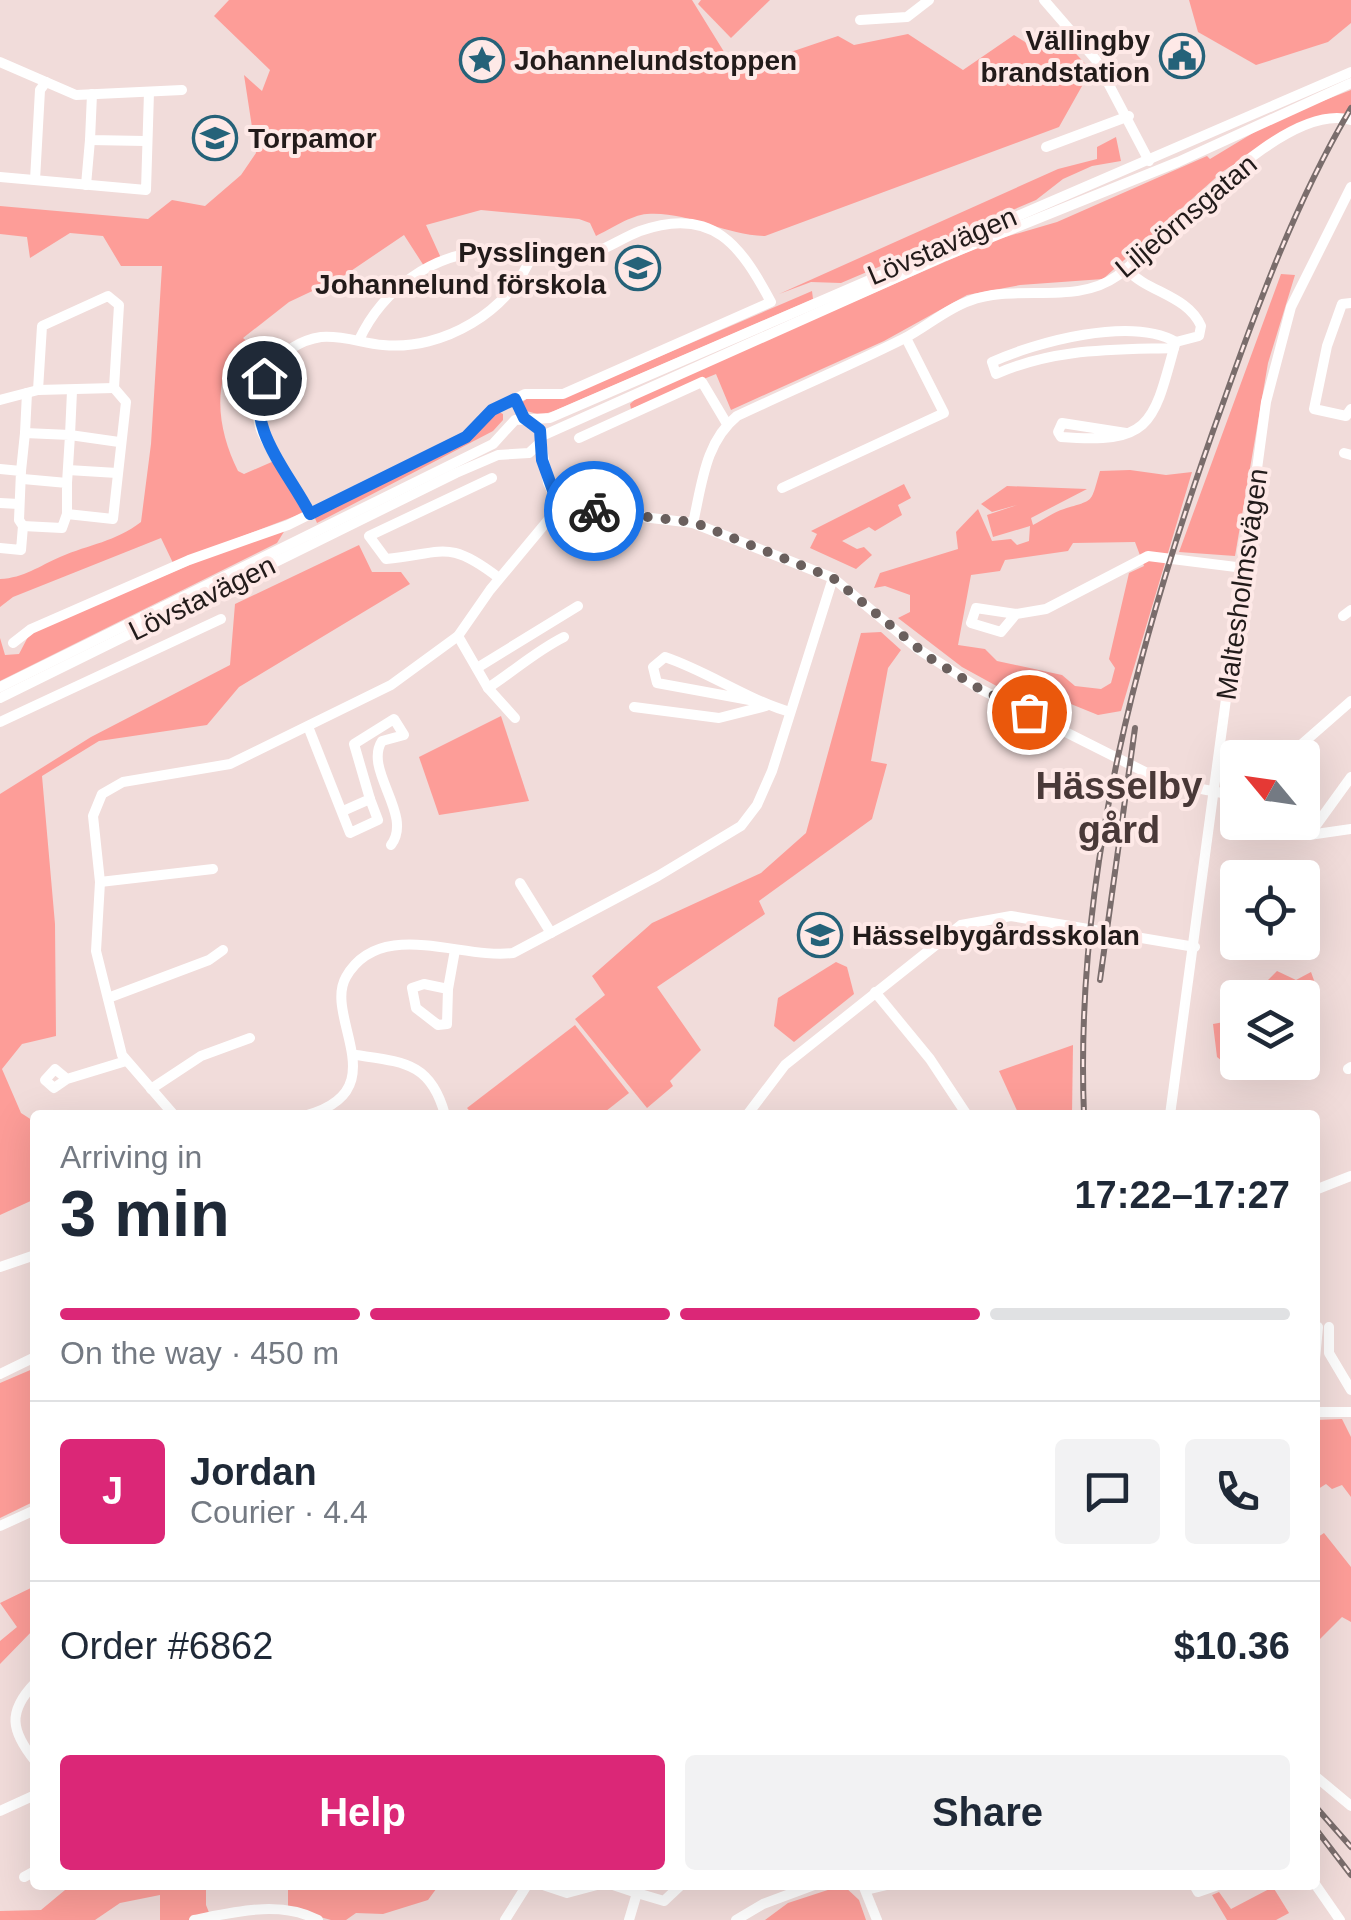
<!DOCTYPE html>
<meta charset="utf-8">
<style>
:root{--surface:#fff;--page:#f2f2f3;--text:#1f2937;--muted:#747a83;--line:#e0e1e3;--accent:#db2777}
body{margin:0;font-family:Helvetica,sans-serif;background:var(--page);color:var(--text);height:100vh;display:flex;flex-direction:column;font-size:38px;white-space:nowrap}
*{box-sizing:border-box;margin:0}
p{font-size:32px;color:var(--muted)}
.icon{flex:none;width:55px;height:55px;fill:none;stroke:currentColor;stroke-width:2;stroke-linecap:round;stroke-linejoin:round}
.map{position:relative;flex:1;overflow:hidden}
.sheet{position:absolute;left:30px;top:1110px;width:1290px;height:780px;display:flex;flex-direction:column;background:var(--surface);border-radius:10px;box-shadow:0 10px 40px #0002}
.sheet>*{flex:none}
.needle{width:65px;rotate:299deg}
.fabs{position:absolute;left:1220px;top:740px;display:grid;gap:20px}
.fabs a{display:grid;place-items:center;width:100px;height:100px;border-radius:10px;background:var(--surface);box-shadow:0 10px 40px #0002;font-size:50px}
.pin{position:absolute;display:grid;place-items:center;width:85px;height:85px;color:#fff;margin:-42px;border:5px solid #fff;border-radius:50%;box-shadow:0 2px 10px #0007}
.courier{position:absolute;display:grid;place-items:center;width:100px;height:100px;margin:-50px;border:8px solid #1a73e8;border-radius:50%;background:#fff;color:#222;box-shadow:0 2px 12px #0007}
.head em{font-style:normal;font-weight:700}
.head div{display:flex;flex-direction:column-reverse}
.head{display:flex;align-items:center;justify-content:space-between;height:170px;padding:0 30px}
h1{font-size:65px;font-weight:700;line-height:75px}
.bar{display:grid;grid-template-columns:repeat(4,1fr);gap:15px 10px;align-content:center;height:120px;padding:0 30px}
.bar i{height:12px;border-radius:8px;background:var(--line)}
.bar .active{background:var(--accent)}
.bar p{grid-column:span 4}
.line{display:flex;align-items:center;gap:25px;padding:0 30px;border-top:2px solid var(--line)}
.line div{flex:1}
.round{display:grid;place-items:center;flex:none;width:105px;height:105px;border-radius:10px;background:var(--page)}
.primary-button{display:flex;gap:20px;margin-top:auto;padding:20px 30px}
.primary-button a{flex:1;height:115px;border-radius:10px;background:var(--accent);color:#fff;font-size:40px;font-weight:700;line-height:115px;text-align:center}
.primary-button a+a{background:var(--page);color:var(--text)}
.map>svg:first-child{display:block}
</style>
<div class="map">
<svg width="1351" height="1920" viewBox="0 0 1351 1920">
<rect width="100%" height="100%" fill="#f1dcda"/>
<g fill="#fd9d98" fill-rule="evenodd">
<path d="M229,0h463l34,55 50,2 62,-21 16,9 54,-11 55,36 51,-35 19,12 21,-17 37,40 -32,57 -294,109c-40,-1 -78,-25 -118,-22 -16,1 -36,15 -51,22l-6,-13 -11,-4 -98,-9 -55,15 15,33 -17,8 -20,-31 -62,42 -53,25 -46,36 23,20 -4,7 -24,-20c-27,40 -20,85 0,126l6,3 30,-13 29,52 -130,50 -12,-25 -148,59 -13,10v-28c24,-1 39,-13 60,-22 30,-13 55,-15 81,-35l10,-78 11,-178h-41l-18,-30 -33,-3 -40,25 -3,-21 -27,-3v-28l148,13 24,-19 33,6 36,-31 15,-22 -12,-78 18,16 8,-21 -56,-54z"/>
<polygon points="701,0 770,0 731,38 698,4"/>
<polygon points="1189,0 1351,0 1351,23 1328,42 1256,65 1198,32"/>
<polygon points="1351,90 1351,114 1326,114 1288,130 1222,172 1103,279 1020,285 967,295 884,341 731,410 716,374 631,409 630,404 640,395 995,240 1057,222 1207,156 1210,159 1276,119"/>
<polygon points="1116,137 1121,161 1092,166 1063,179 1036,200 841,283 811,282 779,294 1058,169 1097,159 1097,147"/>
<polygon points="1281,274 1295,275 1268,363 1235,556 1179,552"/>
<polygon points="812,291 813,299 554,411 541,415 523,410 521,403 528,398 563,398"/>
<polygon points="497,411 503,414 503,420 493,431 317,523 314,516 473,435"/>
<path d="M1130,470l36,5 26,-3 -71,239 -23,4 -37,-15 -17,12 -82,-45 -64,-49 12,-6v-17l-25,-9 -11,2 6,-15 78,-24 -2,-17 22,-23 14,32 19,-2 6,6 12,-4 1,-15 -37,11 -6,-22 30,-10 -25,7 -11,-8 26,-18 80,3 -56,29 2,7c10,-5 21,-13 31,-16 31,-10 26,-4 36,-38zM1135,542l9,24 -15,7 -20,86 6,9 -4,15 -10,6 -26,-3 -13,-11 -65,-14 -12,-12 -27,-4 13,-70 29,-4 5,-11 63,-9 5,-8z"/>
<polygon points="904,484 911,498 898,505 902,515 875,531 869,527 842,541 857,549 864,547 872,555 856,569 810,548 817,534 811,531"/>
<polygon points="285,530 277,543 0,681 0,638 5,655 19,654 30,633 208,557"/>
<polygon points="359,545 372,572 401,572 410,584 239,687 207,725 99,741 42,776 55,924 56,1036 22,1044 2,1069 21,1113 35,1122 35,1199 0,1215 0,794 91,737 230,665 235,604"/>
<polygon points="881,632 901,650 888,668 871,761 887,764 872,819 759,901 765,914 657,987 701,1050 670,1081 673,1086 647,1108 575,1019 605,995 592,976 652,923 761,873 806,833 861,633"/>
<polygon points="501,716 529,801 439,815 419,757"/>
<polygon points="836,962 847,967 854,994 794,1042 774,1026 778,998"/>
<polygon points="1277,971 1296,980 1311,972 1320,997 1318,1008 1303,1005 1302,998 1275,997 1266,982"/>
<polygon points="1224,1022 1232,1029 1237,1023 1238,1062 1259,1063 1260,1079 1236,1080 1236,1072 1217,1057 1213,1024"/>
<polygon points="575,1025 629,1093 601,1115 473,1115 467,1108"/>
<polygon points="1073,1045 1072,1115 1019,1115 999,1071"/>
<polygon points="35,1368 35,1501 0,1518 0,1383"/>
<polygon points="1342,1419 1351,1437 1351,1497 1342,1485 1332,1489 1326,1484 1315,1491 1315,1420"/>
<polygon points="1324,1533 1351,1567 1351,1622 1342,1617 1315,1644 1315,1539"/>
<polygon points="35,1586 35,1628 0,1664 0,1641 17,1627 0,1603"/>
<polygon points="71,1885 206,1885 206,1905 212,1920 160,1920 160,1895 120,1903 95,1920 0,1920 0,1911 41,1910"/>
<polygon points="288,1885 439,1885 428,1900 383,1914 356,1913 346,1920 331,1920 288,1908"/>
<polygon points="843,1885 859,1900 866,1920 765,1920 788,1903"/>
<polygon points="1273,1887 1289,1913 1276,1920 1227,1920 1212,1895 1219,1892 1231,1909"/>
</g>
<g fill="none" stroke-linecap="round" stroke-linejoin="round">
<g stroke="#fff" stroke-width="10">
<polyline points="1044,0 1096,60 1149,161"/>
<polyline points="860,20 907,17 929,0"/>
<polyline points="0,62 76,95 182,90"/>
<polyline points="92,94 90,140 145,141"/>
<polyline points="1046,147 1129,116"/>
<polyline points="0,177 146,190 149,92"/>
<polyline points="35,180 40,90 46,82"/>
<polyline points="86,185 90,140"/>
<path d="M1126,269c23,24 61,26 75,57l-2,10 -23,6 -2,6c-63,2 -119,0 -178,26l-4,-12c44,-20 139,-46 184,-20"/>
<polyline points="1351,303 1342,304 1327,346 1314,409 1346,416 1351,409"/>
<polyline points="38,390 42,326 108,296 119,305 114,388"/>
<polyline points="72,391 70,435 119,442"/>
<polyline points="0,400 38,390 114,388"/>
<polyline points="25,433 27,393"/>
<path d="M1126,433l-64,-10 -4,9 3,5c88,7 92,-11 113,-89"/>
<polyline points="542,436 945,256 1178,162 1351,83"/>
<polyline points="579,438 702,382 727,424"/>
<polyline points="541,442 548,483 559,507"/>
<polyline points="1344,453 1351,455"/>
<polyline points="0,469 21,471 19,520 23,526 21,550 0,548"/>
<polyline points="68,470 117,473"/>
<polyline points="21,471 25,433 70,435 67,483"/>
<path d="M492,478l-123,58 17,23c59,-6 62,-20 113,19"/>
<polyline points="23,479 67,483 67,514"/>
<polyline points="782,488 944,413 906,338"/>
<polyline points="0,503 19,504"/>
<polyline points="559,507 693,523 833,578 918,649 980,689 1165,782 1238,796"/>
<path d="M310,514c-12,-25 -43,-65 -50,-87 -13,-42 20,-84 61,-90 21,-2 41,6 62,8 60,6 127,-34 149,-90"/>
<path d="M693,523c9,-39 12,-81 44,-107 55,-26 112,-50 166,-77 22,-11 43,-30 66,-38 48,-18 106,5 148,-25 51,-37 165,-176 234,-156"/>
<polyline points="23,526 62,528 67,514 113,519 126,402 114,388"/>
<polyline points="1016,614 1001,632 971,623 976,608 1016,614 1046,609 1148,556 1244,568"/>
<polyline points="1343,616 1351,610"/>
<polyline points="458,636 488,688 515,718"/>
<path d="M13,643l18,-14 158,-69 99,-35 178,-88 26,-27 33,-16h38l208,-92c-30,-56 -58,-97 -131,-71 -21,8 -41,24 -64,26 -28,3 -56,-7 -84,-6 -59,1 -109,38 -133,89"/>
<polyline points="477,668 578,606"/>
<polyline points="0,687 493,444 515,420 550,418 1351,72"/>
<path d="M488,688c26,-17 48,-37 76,-51"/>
<polyline points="0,698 456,473 498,455 529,453 541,442"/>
<path d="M755,701l-98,-18 -4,-16 12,-10c44,15 81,42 125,55"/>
<polyline points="634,707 719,718 766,706"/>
<polyline points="0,722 221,619"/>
<polyline points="309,729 350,833 378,820 370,799 343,811"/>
<polyline points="1286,758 1351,701"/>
<path d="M370,799l-16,-55 40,-25 10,16 -22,6c-19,29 32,74 9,104"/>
<polyline points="1273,822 1309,835 1351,829"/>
<polyline points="1309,835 1351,777"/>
<polyline points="100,882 213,869"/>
<polyline points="520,883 551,933"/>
<polyline points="448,989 447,1024 438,1025 416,1008 412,988 424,984 448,989 455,950"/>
<polyline points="875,992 930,1059 967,1115"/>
<polyline points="108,998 209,960 223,950"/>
<path d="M356,1055c47,7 75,7 89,60"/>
<polyline points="1348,1069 1351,1067"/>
<polyline points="67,1079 55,1069 45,1080 54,1088 67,1079 126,1061"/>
<polyline points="151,1089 201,1056 250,1038"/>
<polyline points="174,1115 122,1055 96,951 100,882 93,816 102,794 123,782 230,764 391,685 458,636 490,590 559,507"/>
<path d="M307,1115c90,-25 16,-98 39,-138 34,-60 116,-17 167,-24l145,-77 83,-50 16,-21 15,-34 61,-193"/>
<polyline points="747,1115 785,1065 961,925 1011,916 1195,947"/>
<polyline points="1170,1115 1266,402 1291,307 1351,187"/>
<polyline points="1315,1190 1351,1176"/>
<polyline points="0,1267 35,1255"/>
<polyline points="1329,1327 1329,1353 1351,1390"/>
<polyline points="1315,1359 1318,1327"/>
<polyline points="0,1374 35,1357"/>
<polyline points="1315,1412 1351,1412"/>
<polyline points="0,1526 35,1510"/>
<path d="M35,1683c-28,29 -24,48 0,78"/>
<polyline points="1315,1776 1351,1806"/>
<polyline points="0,1811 35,1795"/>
<polyline points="24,1877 35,1871"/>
<polyline points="1315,1884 1340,1920"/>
<polyline points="543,1885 567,1893 597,1885"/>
<polyline points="613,1885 637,1893 629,1920"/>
<polyline points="863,1885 877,1920"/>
<polyline points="1194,1885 1198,1892 1218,1885"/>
<polyline points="866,1890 887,1885"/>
<polyline points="637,1893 664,1901 681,1885"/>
<path d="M194,1920c41,-8 86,-20 124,0"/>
<polyline points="505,1920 527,1885"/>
<polyline points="736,1920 763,1904 814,1885"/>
</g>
<defs>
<g id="rail">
<polyline points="1100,980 1135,728"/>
<path d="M1084,1115c-10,-244 56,-482 138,-709 36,-102 74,-205 129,-298"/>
<polyline points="1315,1806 1351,1847"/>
<polyline points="1315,1828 1351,1875"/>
</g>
</defs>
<use href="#rail" stroke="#7a6d6c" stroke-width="6"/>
<use href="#rail" stroke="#fee9e7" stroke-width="2.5" stroke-dasharray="8" stroke-linecap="butt"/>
</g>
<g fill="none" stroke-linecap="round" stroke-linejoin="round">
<polyline stroke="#6a5f5d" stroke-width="10" stroke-dasharray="0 18" points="594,511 693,522 833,578 930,658 980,689 1029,712"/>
<path stroke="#1a73e8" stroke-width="12" d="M264,378c-20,50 25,94 46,136l156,-77 26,-27 23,-11 9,19 16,12 2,30 17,47 35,4"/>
</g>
<defs>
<symbol id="civic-ring" viewBox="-11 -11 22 22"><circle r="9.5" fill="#fee9e7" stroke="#256279" stroke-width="1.5"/><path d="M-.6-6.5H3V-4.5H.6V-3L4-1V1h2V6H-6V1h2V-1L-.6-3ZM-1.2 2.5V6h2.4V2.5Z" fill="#256279"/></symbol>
<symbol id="sight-ring" viewBox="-11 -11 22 22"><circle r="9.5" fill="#fee9e7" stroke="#256279" stroke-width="1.5"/><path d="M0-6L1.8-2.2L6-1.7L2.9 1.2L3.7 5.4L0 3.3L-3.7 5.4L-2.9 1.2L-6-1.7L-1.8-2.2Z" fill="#256279"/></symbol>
<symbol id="school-ring" viewBox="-11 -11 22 22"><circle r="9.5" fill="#fee9e7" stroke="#256279" stroke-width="1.5"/><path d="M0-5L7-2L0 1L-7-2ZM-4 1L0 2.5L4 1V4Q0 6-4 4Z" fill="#256279"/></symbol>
</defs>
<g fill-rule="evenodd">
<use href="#civic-ring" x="1157" y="31" width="50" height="50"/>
<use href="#sight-ring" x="457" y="35" width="50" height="50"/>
<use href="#school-ring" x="190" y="113" width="50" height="50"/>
<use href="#school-ring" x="613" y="243" width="50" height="50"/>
<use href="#school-ring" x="795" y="910" width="50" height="50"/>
</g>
<g text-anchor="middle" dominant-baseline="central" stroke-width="8" stroke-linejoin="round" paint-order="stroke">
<g font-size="28" font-weight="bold" fill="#221b1a" stroke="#fee9e7" text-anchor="start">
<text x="1150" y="40" text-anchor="end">Vällingby<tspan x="1150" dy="32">brandstation</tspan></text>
<text x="514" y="60">Johannelundstoppen</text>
<text x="248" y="138">Torpamor</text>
<text x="606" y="252" text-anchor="end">Pysslingen<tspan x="606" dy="32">Johannelund förskola</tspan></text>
<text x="852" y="935">Hässelbygårdsskolan</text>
</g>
<g font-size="28" fill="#221b1a" stroke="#fee9e7">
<text transform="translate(1186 216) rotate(-40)">Liljeörnsgatan</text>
<text transform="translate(942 246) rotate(-23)">Lövstavägen</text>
<text transform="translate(1242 584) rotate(-82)">Maltesholmsvägen</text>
<text transform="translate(202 598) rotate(-26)">Lövstavägen</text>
</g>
<g font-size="38" font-weight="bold" fill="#493938" stroke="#fee9e7">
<text x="1119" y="786">Hässelby<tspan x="1119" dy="44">gård</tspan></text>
</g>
</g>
</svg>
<div class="fabs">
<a><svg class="needle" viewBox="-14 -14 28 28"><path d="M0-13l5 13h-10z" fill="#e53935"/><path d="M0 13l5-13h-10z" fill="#747a83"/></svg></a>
<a><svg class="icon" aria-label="locate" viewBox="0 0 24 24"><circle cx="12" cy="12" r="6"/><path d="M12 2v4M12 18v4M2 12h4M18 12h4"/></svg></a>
<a><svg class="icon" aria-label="layers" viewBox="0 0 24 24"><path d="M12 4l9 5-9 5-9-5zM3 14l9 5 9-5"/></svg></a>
</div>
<div class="pin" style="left:1029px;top:712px;background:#ea580c"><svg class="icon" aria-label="bag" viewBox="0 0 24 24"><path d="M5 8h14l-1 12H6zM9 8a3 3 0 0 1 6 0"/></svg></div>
<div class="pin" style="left:264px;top:378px;background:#1f2937"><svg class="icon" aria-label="home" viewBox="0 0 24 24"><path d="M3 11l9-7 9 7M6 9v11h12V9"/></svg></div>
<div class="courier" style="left:594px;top:511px"><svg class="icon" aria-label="bike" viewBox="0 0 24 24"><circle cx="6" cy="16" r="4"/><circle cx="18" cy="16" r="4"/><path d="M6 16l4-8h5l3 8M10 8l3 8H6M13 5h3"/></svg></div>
<section class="sheet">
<div class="head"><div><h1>3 min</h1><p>Arriving in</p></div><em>17:22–17:27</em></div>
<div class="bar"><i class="active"></i><i class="active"></i><i class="active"></i><i></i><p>On the way · 450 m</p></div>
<div class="line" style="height:180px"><b class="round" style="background:var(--accent);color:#fff">J</b><div><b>Jordan</b><p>Courier · 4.4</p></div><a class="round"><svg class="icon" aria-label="chat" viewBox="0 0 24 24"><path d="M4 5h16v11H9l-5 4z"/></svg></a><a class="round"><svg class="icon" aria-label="phone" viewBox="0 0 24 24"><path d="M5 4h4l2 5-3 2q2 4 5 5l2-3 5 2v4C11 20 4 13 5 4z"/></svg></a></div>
<div class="line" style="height:130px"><div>Order #6862</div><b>$10.36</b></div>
<div class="primary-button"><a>Help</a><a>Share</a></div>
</section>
</div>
